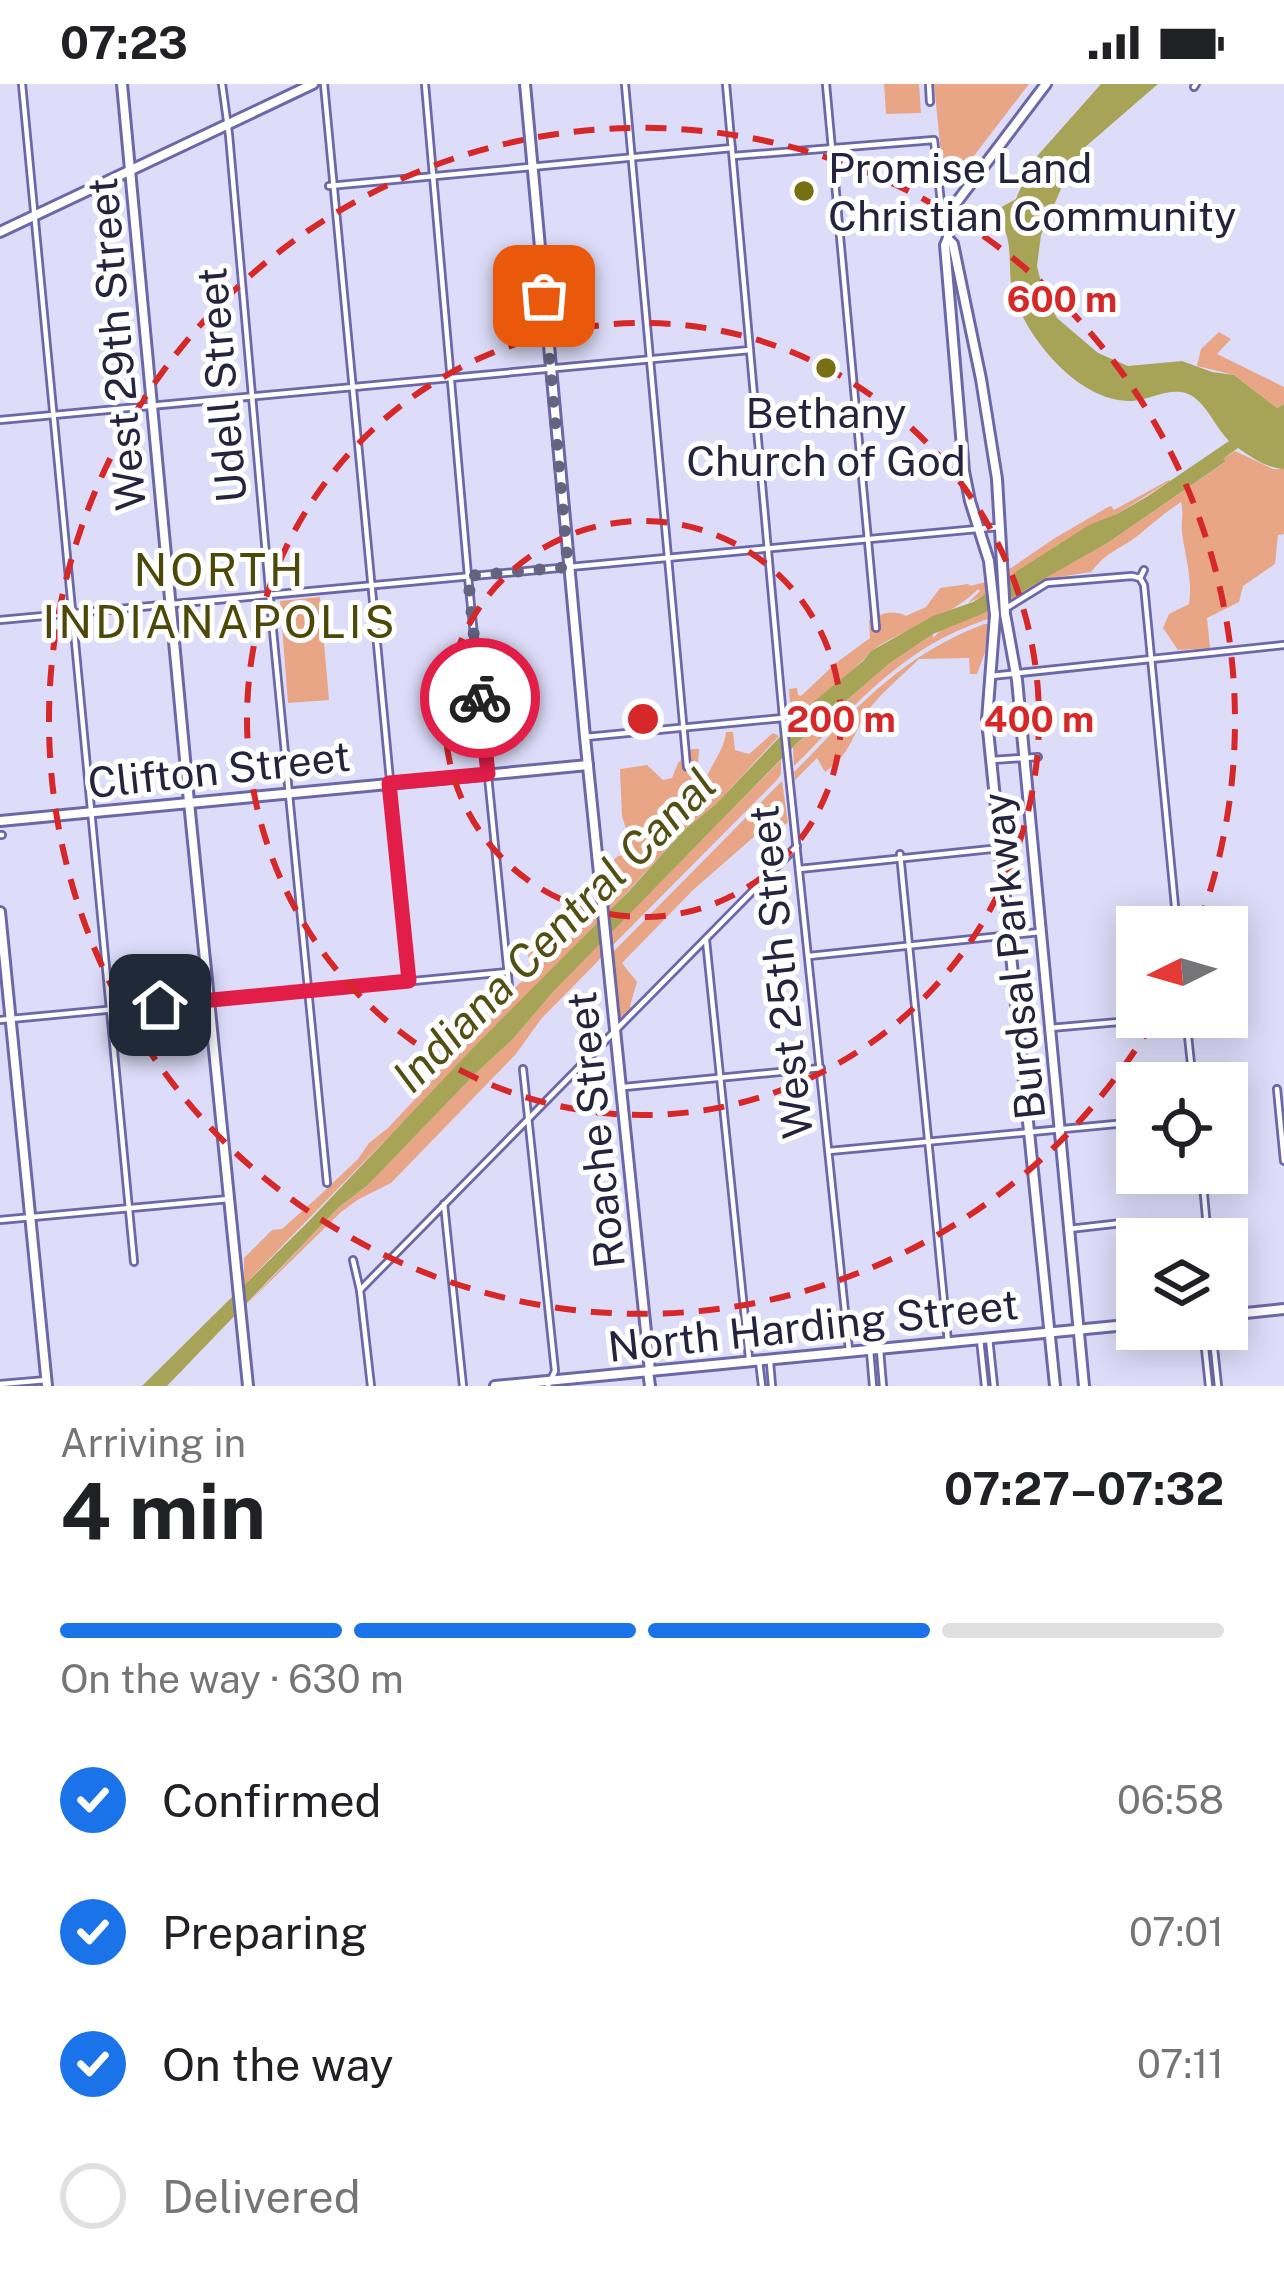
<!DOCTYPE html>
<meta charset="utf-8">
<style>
:root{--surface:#fff;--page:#f6f6f6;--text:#202124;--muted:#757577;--line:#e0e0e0;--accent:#1a73e8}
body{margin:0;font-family:"Public Sans",sans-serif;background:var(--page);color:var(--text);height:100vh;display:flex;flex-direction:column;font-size:45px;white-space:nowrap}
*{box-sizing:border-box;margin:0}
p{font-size:39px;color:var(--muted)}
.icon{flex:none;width:66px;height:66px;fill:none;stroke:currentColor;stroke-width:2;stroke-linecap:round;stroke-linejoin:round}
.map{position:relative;height:1302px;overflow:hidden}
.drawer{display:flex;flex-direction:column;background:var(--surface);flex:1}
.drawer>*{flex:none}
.needle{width:78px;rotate:265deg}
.tools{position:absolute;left:1116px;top:822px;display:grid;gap:24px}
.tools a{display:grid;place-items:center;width:132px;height:132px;border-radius:0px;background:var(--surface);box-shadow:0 6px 30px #0003;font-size:60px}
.pin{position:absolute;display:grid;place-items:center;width:102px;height:102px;color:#fff;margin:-51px;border-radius:24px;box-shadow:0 6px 18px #0006}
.courier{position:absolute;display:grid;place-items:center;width:120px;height:120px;margin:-60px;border:9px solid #e11d48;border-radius:50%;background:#fff;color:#222;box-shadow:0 3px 15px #0007}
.summary em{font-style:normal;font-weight:700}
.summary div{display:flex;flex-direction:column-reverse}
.summary{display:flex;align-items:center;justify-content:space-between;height:204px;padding:0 60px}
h1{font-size:78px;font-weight:700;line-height:90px}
.bar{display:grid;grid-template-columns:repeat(4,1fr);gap:18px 12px;align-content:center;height:144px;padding:0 60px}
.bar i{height:15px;border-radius:9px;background:var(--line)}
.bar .current{background:var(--accent)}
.bar p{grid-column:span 4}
ol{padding:0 60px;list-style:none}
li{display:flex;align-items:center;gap:36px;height:132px}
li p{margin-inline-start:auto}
li .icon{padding:12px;border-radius:50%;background:var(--accent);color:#fff;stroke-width:4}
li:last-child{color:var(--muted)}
li i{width:66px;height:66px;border:6px solid var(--line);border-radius:50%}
.status{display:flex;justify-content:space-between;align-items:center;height:84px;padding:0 60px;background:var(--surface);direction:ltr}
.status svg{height:33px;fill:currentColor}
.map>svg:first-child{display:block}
</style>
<div class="status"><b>07:23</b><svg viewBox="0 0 49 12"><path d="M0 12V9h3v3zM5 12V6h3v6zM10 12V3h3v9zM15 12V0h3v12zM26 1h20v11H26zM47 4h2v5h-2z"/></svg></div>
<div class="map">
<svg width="1284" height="1302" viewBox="0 0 1284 1302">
<rect width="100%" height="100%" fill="#ddddfa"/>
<g fill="#e8a687">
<polygon points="884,0 919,0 921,29 886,30"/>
<polygon points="934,0 1029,0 954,98 944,100"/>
<polygon points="1219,248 1231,255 1217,270 1284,303 1284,320 1277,324 1234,291 1197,282 1201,265"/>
<path d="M1235,367l38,18h11v65l-6,1 -3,29 -32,22 -4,16 -32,16 3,30 -32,2 -15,-22 6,-14 20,-10c4,-25 -4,-47 -7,-72 -1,-11 2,-19 -1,-30 -15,10 -27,20 -41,32 -20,16 -31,15 -49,38l-39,6 -40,23 -2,-5 99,-54 115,-79v-5z"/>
<polygon points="1169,396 1170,397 1117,430 1056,462 1009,496 1008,486 1055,454 1108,423 1111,422 1114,426"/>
<path d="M986,498l1,12 -19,9 12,-12 -2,-2c-28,29 -70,37 -104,60 -7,5 -7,8 -13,13 -23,21 -47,40 -70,61l-2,-34 8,-1 1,7 3,1 35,-33 34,-25 -1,-18c13,-6 23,-11 37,-4l20,-9 14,-19 28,-4 2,2z"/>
<polygon points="320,513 329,616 288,619 280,517"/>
<path d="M988,526v9c-85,27 -133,87 -194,147l-1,-19 97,-84 43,-29v4l8,-8z"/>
<path d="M984,540h4l-3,28 -8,22h-7l-1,-16 -50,1c-16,16 -36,32 -49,49 -17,23 -18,46 -45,64l-8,-14 -22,22 -1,-8 12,-12c58,-60 98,-105 178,-136z"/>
<path d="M726,648h7l2,18 14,4 24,-21 6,3 -63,68 -33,27 -74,81 -2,-16 12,-14 -11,-6 -1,-10 11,-10 16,-2 -12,-38 -2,-47 27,-4 16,15 9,-2 6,-15 14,-14h7l-2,28 2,10h5c4,-21 20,-34 22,-55z"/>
<polygon points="781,676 781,690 777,696 612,862 611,848"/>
<polygon points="782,697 788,739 759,753 756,751 693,806 622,879 637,898 630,922 633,926 620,934 613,868"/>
<polygon points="596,821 597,839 244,1201 244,1174 272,1146 282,1145 319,1112 358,1075 369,1059 388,1044 430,999 446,975 475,948 489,918 502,917 530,889 528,870 558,849 567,849 575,837 581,822"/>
<polygon points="599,861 601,873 597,878 541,935 516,970 391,1099 359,1115 341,1128 246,1221 339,1123 368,1101 473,992 513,955 553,908"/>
</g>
<path fill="#a8a457" d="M1101,0h57l-74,64 -17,27 -26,60 -4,31 7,29 13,23 41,35 30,13 54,-5 30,11 22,3 43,33 7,-4v65c-17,-1 -32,-11 -46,-21l-14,10 1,4 -116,80 -125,71 -51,21 -43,29 -95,82 -242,247 -40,47 -40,37 -105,109 -29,22 -172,179h-25l166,-164 165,-174 156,-157 54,-60 33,-27 95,-100 52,-43 8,-10 62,-35 40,-14 43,-27 -2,-2 75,-48 28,-11 31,-18 81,-55c-12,-12 -21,-33 -34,-43 -20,-15 -43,2 -63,3 -28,1 -55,-17 -73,-35 -19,-19 -37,-45 -45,-70 -9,-25 3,-60 -18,-78l2,-9 18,-10 15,-36z"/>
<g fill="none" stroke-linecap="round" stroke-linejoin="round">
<defs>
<g id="street">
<polyline points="22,0 134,1178"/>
<polyline points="222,0 229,51 270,516 327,1099"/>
<polyline points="324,0 409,897"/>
<polyline points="425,0 468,492 509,902"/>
<polyline points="625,0 687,683"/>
<polyline points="726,0 783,634 849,1266"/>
<polyline points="826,0 876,544"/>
<polyline points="929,0 930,18"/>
<polyline points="1194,3 1196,0"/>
<polyline points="733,72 934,56 942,128 948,140"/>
<polyline points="329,102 732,64"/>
<polyline points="0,336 750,266"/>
<polyline points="1144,486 1140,494 1144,501 1177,843"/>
<polyline points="1005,525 1047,499 1132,492 1140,494"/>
<polyline points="0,536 999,443"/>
<polyline points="991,592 1284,561"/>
<polyline points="586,653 783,634"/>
<polyline points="992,676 1038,673"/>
<polyline points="0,751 2,751"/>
<polyline points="900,770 948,1258"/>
<polyline points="799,785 1001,764"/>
<polyline points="706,856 749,1274"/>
<polyline points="809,872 1040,848"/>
<polyline points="1186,933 1193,999"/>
<polyline points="0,936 508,888"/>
<polyline points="1050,944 1176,933"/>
<polyline points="523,985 555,1287 548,1302"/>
<polyline points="624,1003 821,984"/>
<polyline points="1277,1005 1284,1077"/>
<polyline points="829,1067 1137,1038"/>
<polyline points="1202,1089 1208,1155"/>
<polyline points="444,1120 463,1302"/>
<polyline points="0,1136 229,1115"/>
<polyline points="1069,1145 1122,1139"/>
<polyline points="353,1176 360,1206 371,1302"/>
<polyline points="360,1206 797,762"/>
<polyline points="1203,1245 1209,1302"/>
<polyline points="1212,1245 1218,1302"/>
<polyline points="989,1254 994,1302"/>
<polyline points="980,1255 985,1302"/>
<polyline points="870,1266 873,1302"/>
<polyline points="880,1266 883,1302"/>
<polyline points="759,1277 762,1302"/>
<polyline points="770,1278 772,1302"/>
<polyline points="0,1300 47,1296"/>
</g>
<g id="secondary">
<polyline points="122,0 189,718 248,1302"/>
<polyline points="525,0 585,653 650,1287"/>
<path d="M1046,0l-90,119c-7,14 -5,32 -11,42l19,226 6,30 19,60 6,54 -8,105 68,666"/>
<polyline points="949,156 953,160 981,295 997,395 1005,530 1017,596 1084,1302"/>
<polyline points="0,737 588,681"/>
<polyline points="0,828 47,1302"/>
<polyline points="1227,1231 1284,1225"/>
<polyline points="648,1287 650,1302"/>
<polyline points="495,1302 1137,1240"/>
</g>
<polyline id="primary" points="0,148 313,0"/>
</defs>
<use href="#street" stroke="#6c67a7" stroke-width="10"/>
<use href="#secondary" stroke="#6c67a7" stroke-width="14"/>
<use href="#primary" stroke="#6c67a7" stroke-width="14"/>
<use href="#street" stroke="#fff" stroke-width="4.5"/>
<use href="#secondary" stroke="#fff" stroke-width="8"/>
<use href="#primary" stroke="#fff" stroke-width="8"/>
</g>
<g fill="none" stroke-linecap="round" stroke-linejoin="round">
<polyline stroke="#656480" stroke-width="12" stroke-dasharray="0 21.6" points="480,614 468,492 568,483 544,212"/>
<polyline stroke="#e11d48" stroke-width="15" points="160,921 409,897 389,699 488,690 480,614"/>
</g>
<g fill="none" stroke="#d62828" stroke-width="6" stroke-dasharray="21 15">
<circle cx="643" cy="635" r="198"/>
<circle cx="643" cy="635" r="396"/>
<path d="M1154 936A593 593 0 1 1 1198 843"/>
</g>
<g fill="#767012" stroke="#fff" stroke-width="4.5">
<circle cx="804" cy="107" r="12"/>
<circle cx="826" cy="284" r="12"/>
</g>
<g text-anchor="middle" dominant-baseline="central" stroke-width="10" stroke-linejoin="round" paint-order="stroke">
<g font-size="42" fill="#25233e" stroke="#fff" text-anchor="start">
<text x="828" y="83">Promise Land<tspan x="828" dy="48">Christian Community</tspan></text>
<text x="826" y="328" text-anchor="middle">Bethany<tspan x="826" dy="48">Church of God</tspan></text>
</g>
<g font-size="42" fill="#25233e" stroke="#fff">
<text transform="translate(116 260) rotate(-95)">West 29th Street</text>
<text transform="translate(221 301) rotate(-95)">Udell Street</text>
<text transform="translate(219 685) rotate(-6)">Clifton Street</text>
<text transform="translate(1013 872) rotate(-96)">Burdsal Parkway</text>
<text transform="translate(780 888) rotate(-96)">West 25th Street</text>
<text transform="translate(595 1046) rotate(-96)">Roache Street</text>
<text transform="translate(813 1241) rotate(-6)">North Harding Street</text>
</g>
<g font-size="45" letter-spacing="3" fill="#4c4807" stroke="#fff">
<text x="220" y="485">NORTH<tspan x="220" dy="52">INDIANAPOLIS</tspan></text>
</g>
<g font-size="45" font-style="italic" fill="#524f15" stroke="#fff">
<text transform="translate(554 846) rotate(-45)">Indiana Central Canal</text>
</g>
</g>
<circle cx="643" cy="635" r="18" fill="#d62828" stroke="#fff" stroke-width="6"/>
<g font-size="36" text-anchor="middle" font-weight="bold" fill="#d62828" stroke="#fff" stroke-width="10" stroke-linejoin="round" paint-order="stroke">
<text x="1062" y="228">600 m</text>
<text x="841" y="648">200 m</text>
<text x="1039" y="648">400 m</text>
</g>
</svg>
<div class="tools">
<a><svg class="needle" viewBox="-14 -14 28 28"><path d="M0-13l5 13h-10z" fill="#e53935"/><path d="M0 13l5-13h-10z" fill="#757577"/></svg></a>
<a><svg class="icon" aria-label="locate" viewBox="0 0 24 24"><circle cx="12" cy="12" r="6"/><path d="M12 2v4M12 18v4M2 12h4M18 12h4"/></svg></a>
<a><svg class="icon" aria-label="layers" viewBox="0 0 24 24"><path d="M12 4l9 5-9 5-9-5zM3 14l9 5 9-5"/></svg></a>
</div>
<div class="pin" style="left:544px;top:212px;background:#ea580c"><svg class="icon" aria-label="bag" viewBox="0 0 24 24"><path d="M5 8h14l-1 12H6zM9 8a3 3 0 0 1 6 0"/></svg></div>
<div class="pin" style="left:160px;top:921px;background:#1f2937"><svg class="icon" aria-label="home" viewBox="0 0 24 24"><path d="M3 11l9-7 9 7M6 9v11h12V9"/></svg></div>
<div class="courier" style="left:480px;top:614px"><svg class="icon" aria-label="bike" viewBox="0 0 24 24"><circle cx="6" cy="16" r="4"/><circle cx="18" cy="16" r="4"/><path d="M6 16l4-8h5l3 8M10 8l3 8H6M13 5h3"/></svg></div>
</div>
<section class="drawer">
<div class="summary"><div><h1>4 min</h1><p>Arriving in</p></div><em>07:27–07:32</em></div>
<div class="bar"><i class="current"></i><i class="current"></i><i class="current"></i><i></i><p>On the way · 630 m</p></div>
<ol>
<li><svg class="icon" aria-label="check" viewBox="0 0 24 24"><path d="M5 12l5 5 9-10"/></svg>Confirmed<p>06:58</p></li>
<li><svg class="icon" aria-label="check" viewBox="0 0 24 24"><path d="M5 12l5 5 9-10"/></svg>Preparing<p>07:01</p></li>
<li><svg class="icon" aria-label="check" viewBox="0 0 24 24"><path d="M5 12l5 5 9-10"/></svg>On the way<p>07:11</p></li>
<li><i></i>Delivered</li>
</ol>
</section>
